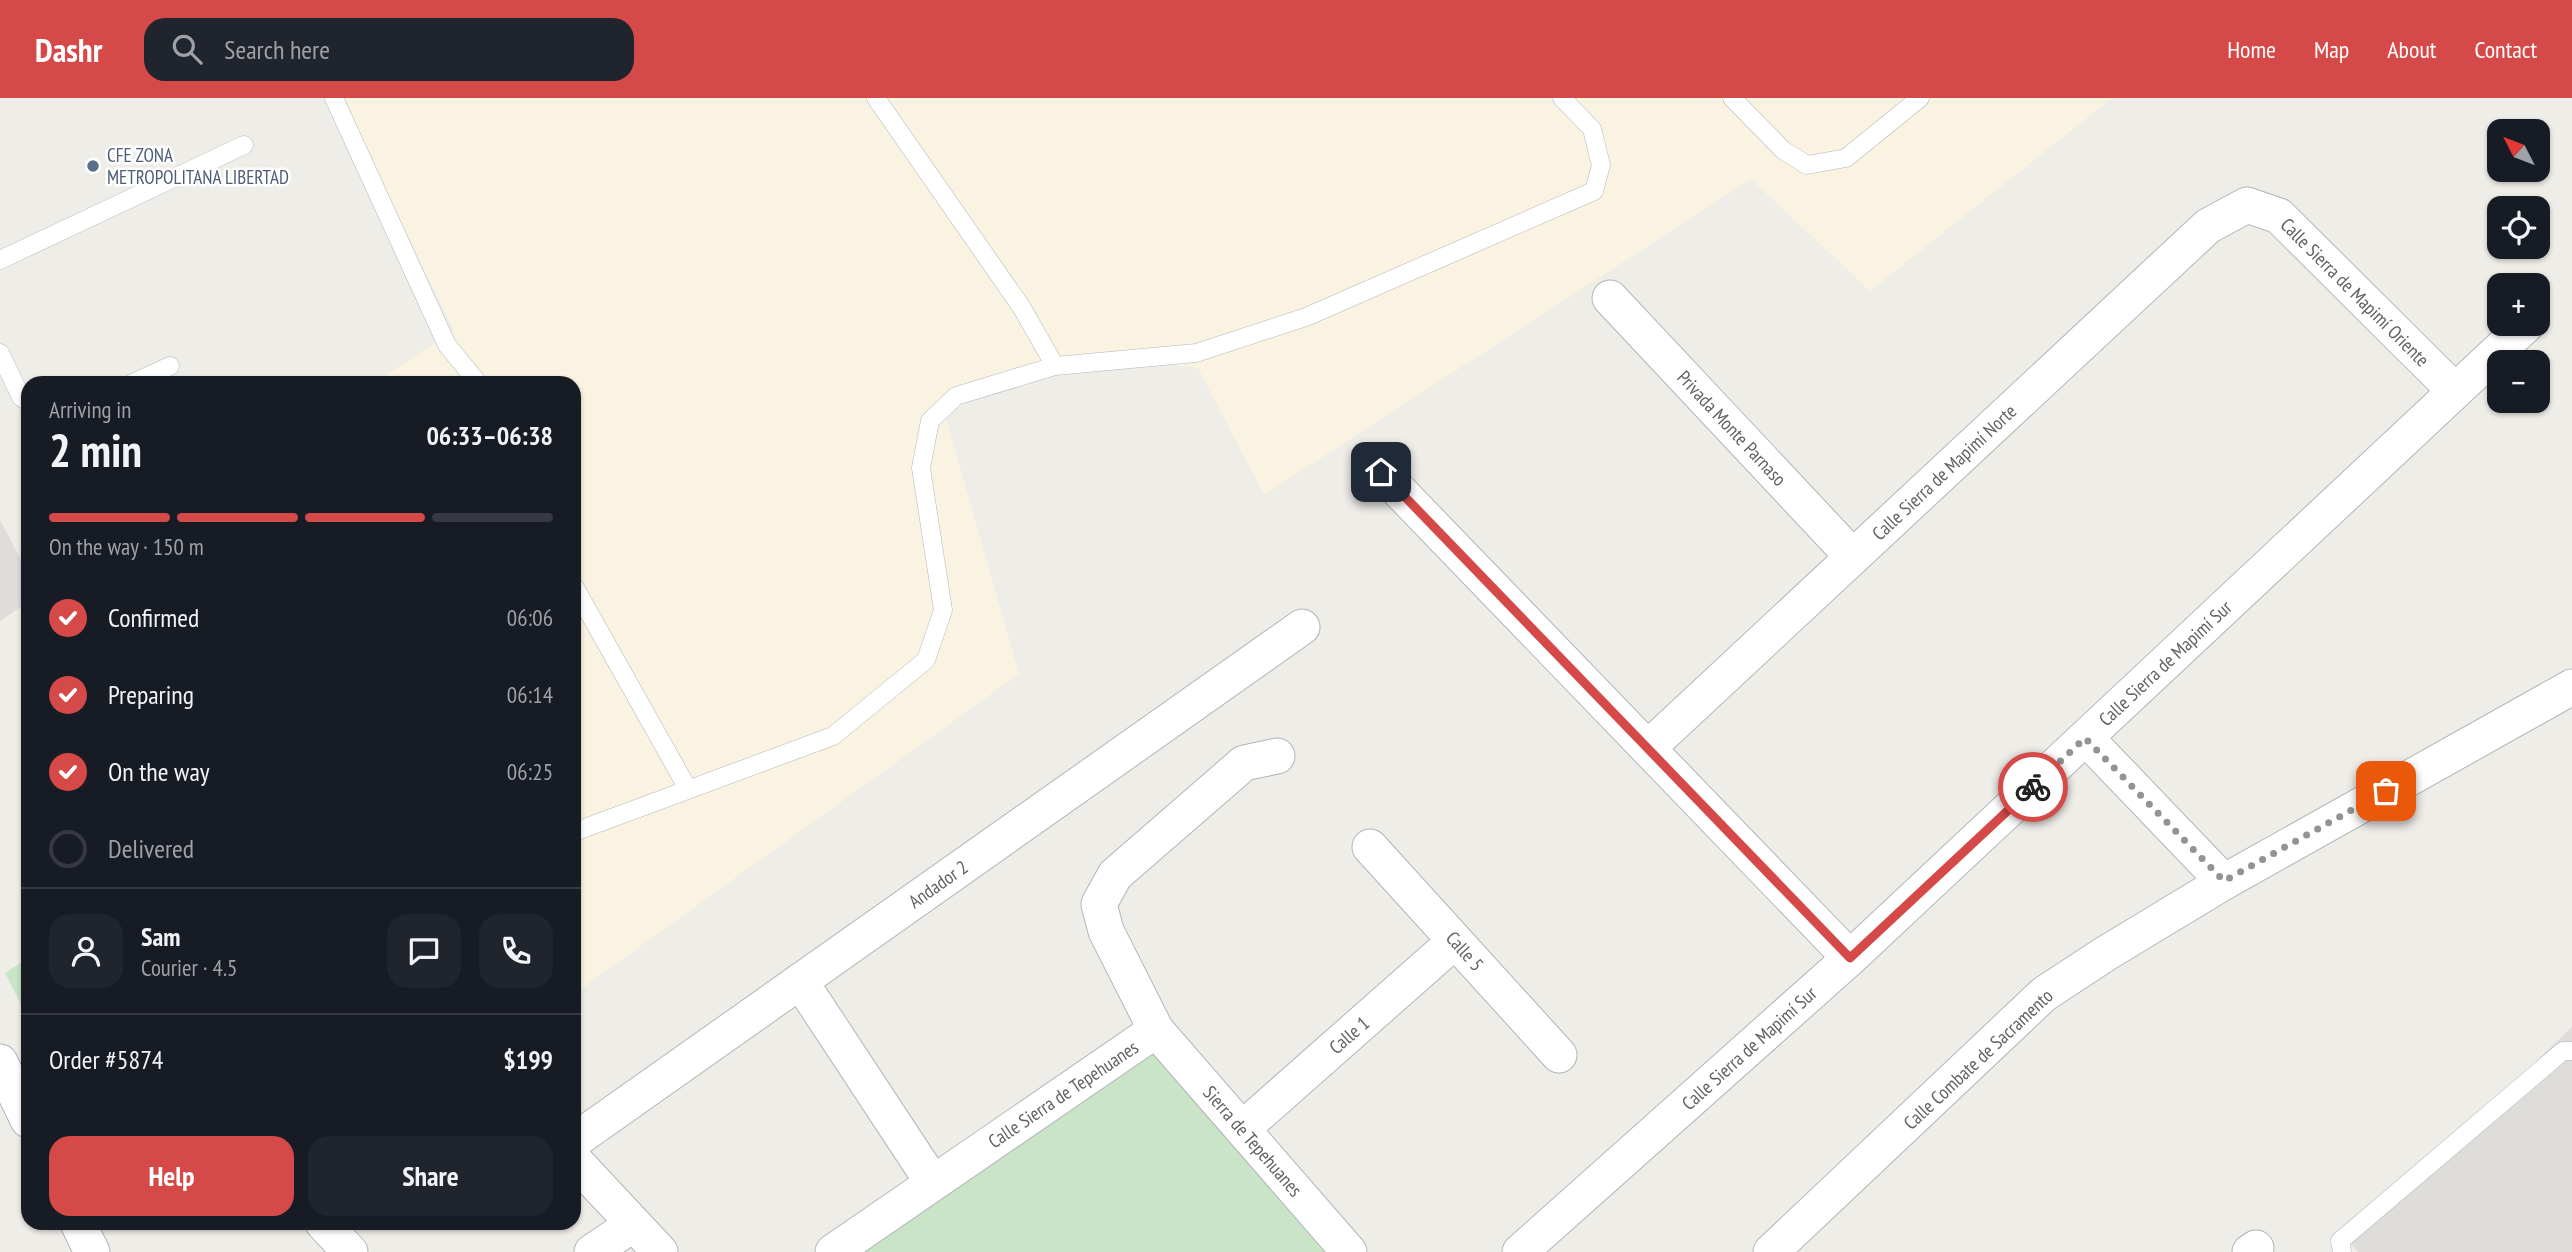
<!DOCTYPE html>
<meta charset="utf-8">
<style>
:root{--surface:#171b24;--page:#20242c;--text:#f1f3f6;--muted:#9ea1a6;--line:#363941;--accent:#d54a48}
body{margin:0;font-family:"PT Sans Narrow",sans-serif;background:var(--page);color:var(--text);height:100vh;display:flex;flex-direction:column;font-size:26px;white-space:nowrap}
*{box-sizing:border-box;margin:0}
p{font-size:23px;color:var(--muted)}
.icon{flex:none;width:38px;height:38px;fill:none;stroke:currentColor;stroke-width:2;stroke-linecap:round;stroke-linejoin:round}
.map{position:relative;flex:1;overflow:hidden}
.drawer{position:absolute;left:21px;top:278px;width:560px;height:854px;display:flex;flex-direction:column;background:var(--surface);border-radius:21px;box-shadow:0 2px 5px #0004}
.drawer>*{flex:none}
.needle{width:46px;rotate:312deg}
.tools{position:absolute;left:2487px;top:21px;display:grid;gap:14px}
.tools a{display:grid;place-items:center;width:63px;height:63px;border-radius:14px;background:var(--surface);box-shadow:0 2px 5px #0004;font-size:35px}
.pin{position:absolute;display:grid;place-items:center;width:60px;height:60px;color:#fff;margin:-30px;border-radius:14px;box-shadow:0 4px 10px #0006}
.courier{position:absolute;display:grid;place-items:center;width:70px;height:70px;margin:-35px;border:5px solid #d54a48;border-radius:50%;background:#fff;color:#222;box-shadow:0 2px 9px #0007}
.overview em{font-style:normal;font-weight:800}
.overview div{display:flex;flex-direction:column-reverse}
.overview{display:flex;align-items:center;justify-content:space-between;height:119px;padding:0 28px}
h1{font-size:46px;font-weight:800;line-height:52px}
.bar{display:grid;grid-template-columns:repeat(4,1fr);gap:10px 7px;align-content:center;height:84px;padding:0 28px}
.bar i{height:9px;border-radius:5px;background:var(--line)}
.bar .current{background:var(--accent)}
.bar p{grid-column:span 4}
.line{display:flex;align-items:center;gap:18px;padding:0 28px;border-top:2px solid var(--line)}
.line div{flex:1}
.round{display:grid;place-items:center;flex:none;width:74px;height:74px;border-radius:21px;background:var(--page)}
ol{padding:0 28px;list-style:none}
li{display:flex;align-items:center;gap:21px;height:77px}
li p{margin-inline-start:auto}
li .icon{padding:7px;border-radius:50%;background:var(--accent);color:#fff;stroke-width:4}
li:last-child{color:var(--muted)}
li i{width:38px;height:38px;border:4px solid var(--line);border-radius:50%}
.primary-button{display:flex;gap:14px;margin-top:auto;padding:14px 28px}
.primary-button a{flex:1;height:80px;border-radius:21px;background:var(--accent);color:#fff;font-size:28px;font-weight:800;line-height:80px;text-align:center}
.primary-button a+a{background:var(--page);color:var(--text)}
header{display:flex;align-items:center;gap:42px;box-sizing:border-box;height:98px;padding:0 35px;background:var(--accent);color:#fff}
header strong{font-size:33px}
nav{display:flex;gap:38px;margin-inline-start:auto;font-size:24px}
.search{width:490px;height:63px;background:var(--page);display:flex;align-items:center;gap:18px;box-sizing:border-box;padding:0 24px;border-radius:21px;color:var(--muted);font-size:26px}
.map>svg:first-child{display:block}
</style>
<header>
<strong>Dashr</strong>
<div class="search"><svg class="icon" aria-label="search" viewBox="0 0 24 24"><circle cx="10" cy="10" r="6"/><path d="M15 15l6 6"/></svg>Search here</div>
<nav><a>Home</a><a>Map</a><a>About</a><a>Contact</a></nav>
</header>
<div class="map">
<svg width="2572" height="1154" viewBox="0 0 2572 1154">
<rect width="100%" height="100%" fill="#efede8"/>
<polygon fill="#faf3e2" points="339,0 2112,0 1870,193 1751,81 1264,397 1198,270 1166,266 1065,271 942,306 1019,576 574,896 574,285 374,285 454,232"/>
<g fill="#deddda">
<polygon points="0,422 28,475 28,504 0,523"/>
<polygon points="2572,929 2572,1154 2358,1154 2348,1142"/>
</g>
<g fill="#cae4c8">
<polygon points="28,860 28,920 5,875"/>
<polygon points="1156,932 1349,1154 832,1154"/>
</g>
<g fill="none" stroke-linecap="round" stroke-linejoin="round">
<defs>
<g id="lane">
<polyline points="334,0 447,247 478,285"/>
<polyline points="876,0 1022,210 1055,268"/>
<polyline points="1732,0 1783,52 1807,67 1846,60 1920,0"/>
<polyline points="0,162 244,47"/>
<polyline points="0,255 21,299 28,304"/>
<polyline points="133,285 170,268"/>
<polyline points="574,488 688,691"/>
<polyline points="574,734 833,638 926,562 943,512 921,370 930,323 956,298 1055,268 1196,255 1306,219 1594,93 1601,67 1592,31 1562,0"/>
<polyline points="2342,1154 2340,1143 2563,953 2572,953"/>
</g>
<g id="street">
<polyline points="1610,200 1853,459"/>
<polyline points="1381,374 1850,860"/>
<polyline points="2086,640 2224,784"/>
<polyline points="1648,650 2208,128 2247,107 2279,118 2455,293"/>
<polyline points="1277,658 1244,665 1115,777 1099,806 1106,833 1156,932 1349,1154"/>
<polyline points="1370,749 1559,957"/>
<polyline points="800,883 933,1085"/>
<polyline points="0,964 28,1022"/>
<polyline points="1242,1031 1455,843"/>
<polyline points="574,1043 1302,529"/>
<polyline points="574,1062 660,1154"/>
<polyline points="78,1125 92,1154"/>
<polyline points="323,1125 350,1154"/>
<polyline points="592,1154 632,1127"/>
<polyline points="833,1154 1156,932"/>
<polyline points="1520,1154 1850,860 2527,226"/>
<polyline points="1771,1154 2044,896 2105,856 2224,784 2572,589"/>
<polyline points="2250,1154 2256,1150"/>
</g>
</defs>
<use href="#lane" stroke="#b3b5b8" stroke-width="19"/>
<use href="#street" stroke="#b3b5b8" stroke-width="37"/>
<use href="#lane" stroke="#fff" stroke-width="18"/>
<use href="#street" stroke="#fff" stroke-width="35"/>
</g>
<g fill="none" stroke-linecap="round" stroke-linejoin="round">
<polyline stroke="#919394" stroke-width="7" stroke-dasharray="0 12.6" points="2033,689 2085,640 2224,783 2386,693"/>
<polyline stroke="#d54a48" stroke-width="9" points="1381,374 1850,860 2033,689"/>
</g>
<circle fill="#5c6f8a" stroke="#fff" stroke-width="2.5" cx="93" cy="68" r="7"/>
<g text-anchor="middle" dominant-baseline="central" stroke-width="5" stroke-linejoin="round" paint-order="stroke">
<g font-size="19" fill="#4e5e75" stroke="#fff" text-anchor="start">
<text x="107" y="57">CFE ZONA<tspan x="107" dy="22">METROPOLITANA LIBERTAD</tspan></text>
</g>
<g font-size="19" fill="#5f6366" stroke="#fff">
<text transform="translate(2355 194) rotate(45)">Calle Sierra de Mapimí Oriente</text>
<text transform="translate(1732 330) rotate(47)">Privada Monte Parnaso</text>
<text transform="translate(1944 374) rotate(-43)">Calle Sierra de Mapimí Norte</text>
<text transform="translate(2165 565) rotate(-43)">Calle Sierra de Mapimí Sur</text>
<text transform="translate(938 786) rotate(-35)">Andador 2</text>
<text transform="translate(1465 853) rotate(48)">Calle 5</text>
<text transform="translate(1349 937) rotate(-41)">Calle 1</text>
<text transform="translate(1749 950) rotate(-42)">Calle Sierra de Mapimí Sur</text>
<text transform="translate(1978 961) rotate(-43)">Calle Combate de Sacramento</text>
<text transform="translate(1063 996) rotate(-34)">Calle Sierra de Tepehuanes</text>
<text transform="translate(1253 1043) rotate(49)">Sierra de Tepehuanes</text>
</g>
</g>
</svg>
<div class="tools">
<a><svg class="needle" viewBox="-14 -14 28 28"><path d="M0-13l5 13h-10z" fill="#e53935"/><path d="M0 13l5-13h-10z" fill="#9ea1a6"/></svg></a>
<a><svg class="icon" aria-label="locate" viewBox="0 0 24 24"><circle cx="12" cy="12" r="6"/><path d="M12 2v4M12 18v4M2 12h4M18 12h4"/></svg></a>
<a>+</a>
<a>−</a>
</div>
<div class="pin" style="left:2386px;top:693px;background:#ea580c"><svg class="icon" aria-label="bag" viewBox="0 0 24 24"><path d="M5 8h14l-1 12H6zM9 8a3 3 0 0 1 6 0"/></svg></div>
<div class="pin" style="left:1381px;top:374px;background:#1f2937"><svg class="icon" aria-label="home" viewBox="0 0 24 24"><path d="M3 11l9-7 9 7M6 9v11h12V9"/></svg></div>
<div class="courier" style="left:2033px;top:689px"><svg class="icon" aria-label="bike" viewBox="0 0 24 24"><circle cx="6" cy="16" r="4"/><circle cx="18" cy="16" r="4"/><path d="M6 16l4-8h5l3 8M10 8l3 8H6M13 5h3"/></svg></div>
<section class="drawer">
<div class="overview"><div><h1>2 min</h1><p>Arriving in</p></div><em>06:33–06:38</em></div>
<div class="bar"><i class="current"></i><i class="current"></i><i class="current"></i><i></i><p>On the way · 150 m</p></div>
<ol>
<li><svg class="icon" aria-label="check" viewBox="0 0 24 24"><path d="M5 12l5 5 9-10"/></svg>Confirmed<p>06:06</p></li>
<li><svg class="icon" aria-label="check" viewBox="0 0 24 24"><path d="M5 12l5 5 9-10"/></svg>Preparing<p>06:14</p></li>
<li><svg class="icon" aria-label="check" viewBox="0 0 24 24"><path d="M5 12l5 5 9-10"/></svg>On the way<p>06:25</p></li>
<li><i></i>Delivered</li>
</ol>
<div class="line" style="height:126px"><a class="round"><svg class="icon" aria-label="person" viewBox="0 0 24 24"><circle cx="12" cy="8" r="4"/><path d="M4 21q1-7 8-7t8 7"/></svg></a><div><b>Sam</b><p>Courier · 4.5</p></div><a class="round"><svg class="icon" aria-label="chat" viewBox="0 0 24 24"><path d="M4 5h16v11H9l-5 4z"/></svg></a><a class="round"><svg class="icon" aria-label="phone" viewBox="0 0 24 24"><path d="M5 4h4l2 5-3 2q2 4 5 5l2-3 5 2v4C11 20 4 13 5 4z"/></svg></a></div>
<div class="line" style="height:91px"><div>Order #5874</div><b>$199</b></div>
<div class="primary-button"><a>Help</a><a>Share</a></div>
</section>
</div>
